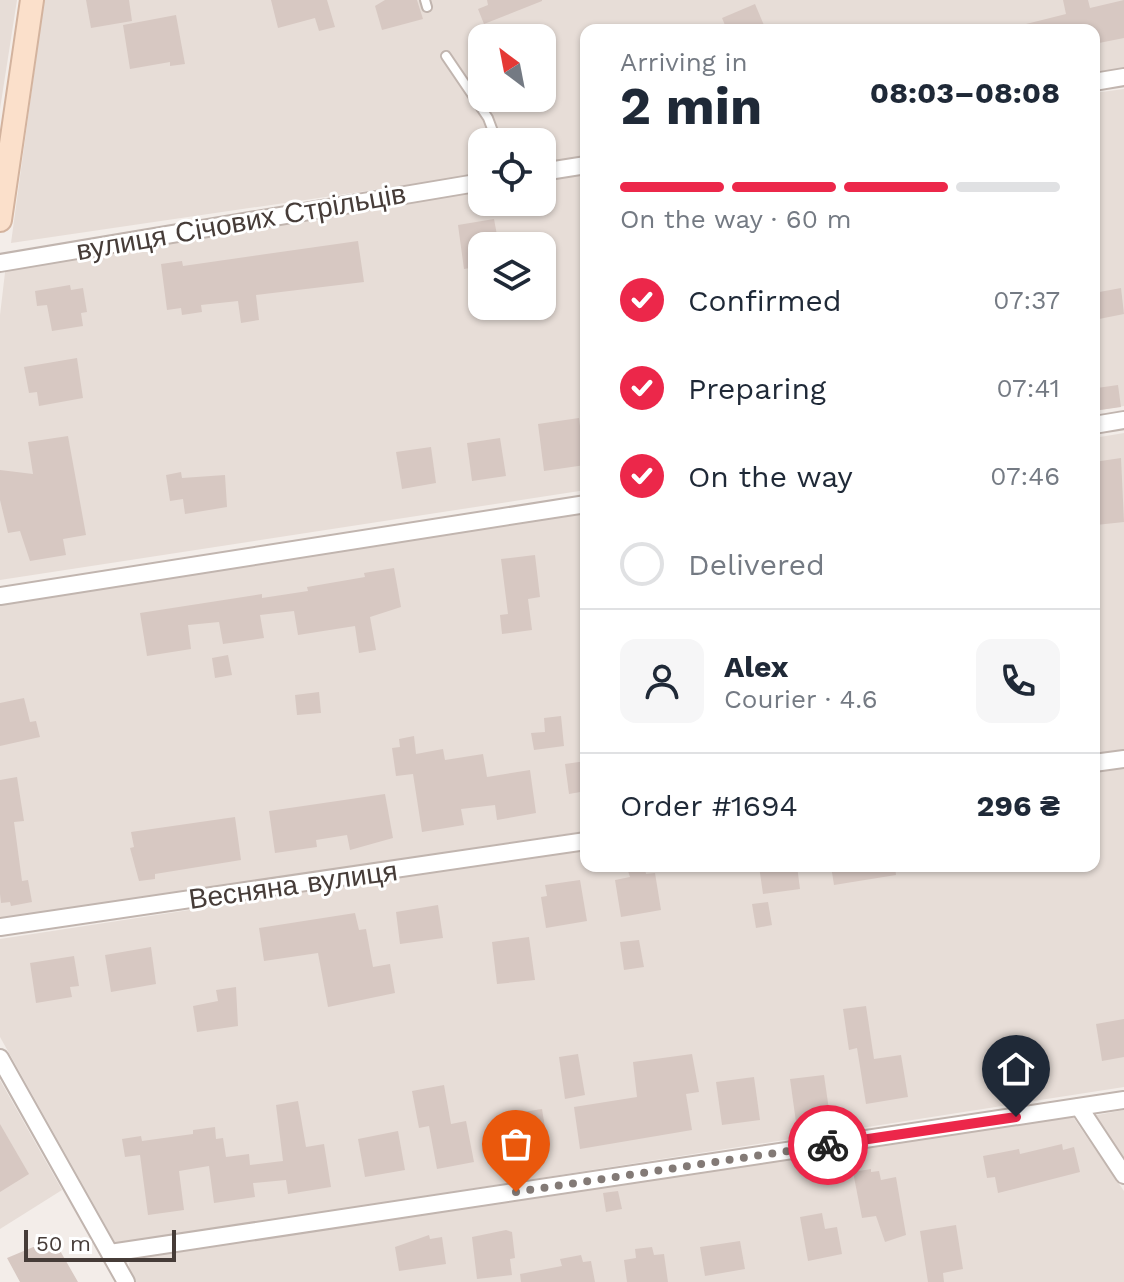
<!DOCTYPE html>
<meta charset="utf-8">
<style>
:root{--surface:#fff;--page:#f6f6f7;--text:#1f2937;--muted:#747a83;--line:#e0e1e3;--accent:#ec274a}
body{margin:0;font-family:"Work Sans",sans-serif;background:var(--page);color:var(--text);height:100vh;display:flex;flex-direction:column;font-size:30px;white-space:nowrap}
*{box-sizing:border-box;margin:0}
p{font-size:26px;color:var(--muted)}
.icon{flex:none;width:44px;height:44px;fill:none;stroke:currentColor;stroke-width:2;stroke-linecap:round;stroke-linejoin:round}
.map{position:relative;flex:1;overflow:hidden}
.drawer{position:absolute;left:580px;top:24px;width:520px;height:848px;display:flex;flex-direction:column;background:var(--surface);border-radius:16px;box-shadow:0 2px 6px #0004}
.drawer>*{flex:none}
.needle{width:52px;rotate:328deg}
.buttons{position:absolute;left:468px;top:24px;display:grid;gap:16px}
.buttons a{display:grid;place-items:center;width:88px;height:88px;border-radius:16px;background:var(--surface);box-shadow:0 2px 6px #0004;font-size:40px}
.scale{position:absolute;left:24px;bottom:20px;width:152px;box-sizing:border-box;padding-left:8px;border:4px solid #463c38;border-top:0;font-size:22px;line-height:28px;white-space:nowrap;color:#463c38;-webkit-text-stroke:6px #fff;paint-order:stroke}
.pin{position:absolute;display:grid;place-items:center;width:68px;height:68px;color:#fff;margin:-82px -34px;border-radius:50% 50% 50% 0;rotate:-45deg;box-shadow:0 0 8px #0007}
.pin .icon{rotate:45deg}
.courier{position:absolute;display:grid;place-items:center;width:80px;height:80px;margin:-40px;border:6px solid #ec274a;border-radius:50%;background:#fff;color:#222;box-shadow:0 2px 10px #0007}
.headline em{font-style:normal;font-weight:700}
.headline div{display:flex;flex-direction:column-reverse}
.headline{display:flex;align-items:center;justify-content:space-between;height:136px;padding:0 40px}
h1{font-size:52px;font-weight:700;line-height:60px}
.bar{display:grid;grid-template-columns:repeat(4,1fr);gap:12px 8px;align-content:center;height:96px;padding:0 40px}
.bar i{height:10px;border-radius:6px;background:var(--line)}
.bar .active{background:var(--accent)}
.bar p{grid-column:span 4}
.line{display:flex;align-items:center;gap:20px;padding:0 40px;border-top:2px solid var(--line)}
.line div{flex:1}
.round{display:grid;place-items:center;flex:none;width:84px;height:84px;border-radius:16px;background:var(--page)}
ol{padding:0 40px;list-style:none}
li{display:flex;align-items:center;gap:24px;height:88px}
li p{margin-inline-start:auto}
li .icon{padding:8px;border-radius:50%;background:var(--accent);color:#fff;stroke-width:4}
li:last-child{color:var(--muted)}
li i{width:44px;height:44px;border:4px solid var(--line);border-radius:50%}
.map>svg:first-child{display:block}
</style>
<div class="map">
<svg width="1124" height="1282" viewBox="0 0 1124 1282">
<rect width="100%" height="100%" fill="#f3ede9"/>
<g fill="#e7ddd7" fill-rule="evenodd">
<polygon points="0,0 17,0 0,109"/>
<path d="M44,0h1080v73l-30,5v-48h-508v128l-44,7v-23h-60v32l-471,69zM482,38h60v60h-60z"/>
<polygon points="1124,89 1124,406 1094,411 1094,93"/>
<path d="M586,173v317l-586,90v-265l6,-51 476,-75v13h60v-22zM482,246h60v60h-60z"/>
<polygon points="1124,433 1124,750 1094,754 1094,438"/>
<polygon points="586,511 586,831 0,919 0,596"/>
<polygon points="1124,767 1124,1087 116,1244 0,1037 0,939 586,849 586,866 1094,866 1094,772"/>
<polygon points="0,1080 62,1190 0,1229"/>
<polygon points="1124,1110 1124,1163 1092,1116"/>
<polygon points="1073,1117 1124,1191 1124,1282 136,1282 130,1272 129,1263 138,1257"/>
</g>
<g fill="#d7c8c2">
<polygon points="86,0 129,0 132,21 91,28"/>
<polygon points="271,0 327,0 335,27 319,31 315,18 278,28"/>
<polygon points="385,0 417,0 423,19 382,30 375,6"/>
<polygon points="487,0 542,0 542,1 484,24 478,9 488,5"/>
<polygon points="1063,0 1088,0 1090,8 1124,0 1124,38 1094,44 1094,30 1027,30 1026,24 1066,14"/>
<polygon points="755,4 766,30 727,30 722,18"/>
<polygon points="176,15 185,64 170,66 170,62 130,69 123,25"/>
<polygon points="494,219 499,246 482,246 482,266 464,269 458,225"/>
<polygon points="358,241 364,282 256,295 259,320 241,323 238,301 201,305 202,312 182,315 181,308 167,310 161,264 182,261 183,266"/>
<polygon points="70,285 71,290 83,288 87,312 81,313 83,326 52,331 47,305 37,306 35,291"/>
<polygon points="1121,288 1124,314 1094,320 1094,293"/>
<polygon points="77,358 83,398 39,406 37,392 29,393 24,367"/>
<polygon points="1118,385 1121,407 1100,410 1097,388"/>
<polygon points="579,418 585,465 544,471 538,424"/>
<polygon points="68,436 86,535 63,539 66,555 30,561 20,531 8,533 0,500 0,470 33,474 28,442"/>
<polygon points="500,438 506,476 472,481 467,443"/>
<polygon points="431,447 436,483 402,489 396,452"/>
<polygon points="1121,458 1124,522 1096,525 1094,462"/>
<polygon points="181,472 182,478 225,475 227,507 185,514 183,499 170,501 166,475"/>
<polygon points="535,555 540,597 528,599 532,630 502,634 500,615 508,614 501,559"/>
<polygon points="394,568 401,607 370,617 376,650 359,653 355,626 298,635 294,611 260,615 264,638 223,644 219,622 188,625 191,649 147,656 140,613 262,594 262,598 308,591 307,587 365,577 364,573"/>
<polygon points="228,655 232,675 215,678 212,658"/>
<polygon points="319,692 321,713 297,715 295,695"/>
<polygon points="24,698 30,722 36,721 40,737 0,746 0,703"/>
<polygon points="561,716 564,746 534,750 531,733 545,732 544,718"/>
<polygon points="414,736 416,754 443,749 445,760 483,754 487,777 530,770 536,813 497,820 495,805 461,809 464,825 422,832 413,774 396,776 392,748 400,747 399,739"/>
<polygon points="586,761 586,791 569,794 565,764"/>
<polygon points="17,777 24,821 14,822 22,881 28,880 32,902 11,906 10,902 1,903 0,894 0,780"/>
<polygon points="385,794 393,838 350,850 347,835 316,840 317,847 275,853 269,811"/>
<polygon points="235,817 241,860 155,874 155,879 139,881 130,848 134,847 131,832"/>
<polygon points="759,866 797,866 800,889 763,894"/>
<polygon points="831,866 895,866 896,875 834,885"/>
<polygon points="645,868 646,874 655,873 661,910 621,917 615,880 630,877 628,871"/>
<polygon points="580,880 587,921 546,928 541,897 547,896 545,885"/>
<polygon points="768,902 772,925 756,928 752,904"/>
<polygon points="438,905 443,938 400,944 396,912"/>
<polygon points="355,913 359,930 366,929 373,967 390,964 395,993 328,1007 318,953 264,961 259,928"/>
<polygon points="529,937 535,980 497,984 492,942"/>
<polygon points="639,940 644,967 624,970 620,942"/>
<polygon points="151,947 156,984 111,992 105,955"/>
<polygon points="74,956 79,986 70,987 72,997 36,1003 30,963"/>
<polygon points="236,987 238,1026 197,1032 193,1006 218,1001 216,990"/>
<polygon points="866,1006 874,1059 901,1055 908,1097 866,1104 857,1048 849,1050 843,1009"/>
<polygon points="1124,1019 1124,1057 1102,1061 1096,1024"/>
<polygon points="578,1054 585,1095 565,1099 559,1057"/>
<polygon points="692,1054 699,1092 686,1094 692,1130 580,1149 574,1107 637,1097 633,1062"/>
<polygon points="824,1075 830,1117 796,1122 790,1079"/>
<polygon points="754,1077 760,1120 722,1125 716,1082"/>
<polygon points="444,1085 451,1124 466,1121 474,1162 437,1169 429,1126 419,1128 412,1091"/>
<polygon points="298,1101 306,1147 324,1144 331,1187 288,1194 286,1180 253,1183 255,1197 214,1203 209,1166 179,1171 184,1210 148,1215 140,1155 125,1157 122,1139 141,1136 142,1141 193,1134 193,1130 215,1127 216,1139 223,1138 226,1157 249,1154 250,1165 283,1161 276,1105"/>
<polygon points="542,1109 549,1152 510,1158 503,1115"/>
<polygon points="0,1124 29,1174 0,1192"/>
<polygon points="398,1131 405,1170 365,1177 358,1139"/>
<polygon points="1062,1144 1063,1150 1074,1147 1080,1172 998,1193 995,1177 987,1178 983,1156 1019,1149 1020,1154"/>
<polygon points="871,1169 871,1172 879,1171 881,1180 896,1177 906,1235 885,1242 876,1216 862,1218 853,1172"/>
<polygon points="618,1191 622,1209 606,1212 603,1193"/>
<polygon points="822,1213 825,1229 837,1227 842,1254 808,1261 800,1217"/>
<polygon points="956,1225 963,1269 943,1273 944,1282 928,1282 920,1231"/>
<polygon points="506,1230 512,1232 515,1258 510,1259 512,1275 477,1279 472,1237"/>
<polygon points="429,1235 430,1239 442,1237 446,1264 399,1271 395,1247"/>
<polygon points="50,1240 52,1244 55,1242 78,1282 20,1282 7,1258"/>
<polygon points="740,1241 745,1269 705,1276 700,1247"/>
<polygon points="652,1247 654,1255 664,1254 668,1282 627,1282 624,1260 636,1258 635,1249"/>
<polygon points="581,1255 583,1262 591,1261 595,1282 521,1282 520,1274 562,1266 560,1259"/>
</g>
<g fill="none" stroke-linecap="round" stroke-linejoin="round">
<defs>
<g id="lane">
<polyline points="425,0 427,7"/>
<polyline points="446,56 488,118 497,142"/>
</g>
<g id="street">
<polyline points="1094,82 1124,77"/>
<polyline points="542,172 586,165"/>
<polyline points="0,263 482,182"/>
<polyline points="1094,425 1124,420"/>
<polyline points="0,596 586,504"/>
<polyline points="1094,763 1124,759"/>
<polyline points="0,927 586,841"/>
<polyline points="0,1058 126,1282"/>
<polyline points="1079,1107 1124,1175"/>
<polyline points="110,1253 1124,1100"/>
</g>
<polyline id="secondary" points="0,220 32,0"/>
</defs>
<use href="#lane" stroke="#c1b5af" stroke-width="12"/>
<use href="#street" stroke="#c1b5af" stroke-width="20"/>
<use href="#secondary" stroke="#d3b39e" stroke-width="26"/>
<use href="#lane" stroke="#fff" stroke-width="8"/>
<use href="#street" stroke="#fff" stroke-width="16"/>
<use href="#secondary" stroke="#fbe0cb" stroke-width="22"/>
</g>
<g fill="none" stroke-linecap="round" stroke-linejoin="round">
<polyline stroke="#837a76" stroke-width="8" stroke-dasharray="0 14.4" points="516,1192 828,1145"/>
<polyline stroke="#ec274a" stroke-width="10" points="828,1145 1016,1117"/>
</g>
<g text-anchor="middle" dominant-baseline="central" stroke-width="6" stroke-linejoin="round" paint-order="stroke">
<g font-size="28" fill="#463c38" stroke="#fff">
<text transform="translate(241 222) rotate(-10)">вулиця Січових Стрільців</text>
<text transform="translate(293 885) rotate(-8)">Весняна вулиця</text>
</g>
</g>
</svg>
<div class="buttons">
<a><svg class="needle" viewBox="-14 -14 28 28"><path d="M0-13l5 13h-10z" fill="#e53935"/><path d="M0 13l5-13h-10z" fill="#747a83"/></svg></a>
<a><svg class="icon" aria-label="locate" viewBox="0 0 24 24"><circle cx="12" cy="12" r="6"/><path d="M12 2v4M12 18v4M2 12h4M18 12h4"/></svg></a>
<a><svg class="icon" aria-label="layers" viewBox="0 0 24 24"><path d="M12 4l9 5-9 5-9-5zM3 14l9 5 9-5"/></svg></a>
</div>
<div class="scale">50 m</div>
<div class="pin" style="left:516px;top:1192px;background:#ea580c"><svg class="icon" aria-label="bag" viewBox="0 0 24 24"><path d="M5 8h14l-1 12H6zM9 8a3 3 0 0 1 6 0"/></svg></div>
<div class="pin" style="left:1016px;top:1117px;background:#1f2937"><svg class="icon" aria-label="home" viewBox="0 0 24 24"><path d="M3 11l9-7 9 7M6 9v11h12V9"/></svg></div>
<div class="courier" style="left:828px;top:1145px"><svg class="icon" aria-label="bike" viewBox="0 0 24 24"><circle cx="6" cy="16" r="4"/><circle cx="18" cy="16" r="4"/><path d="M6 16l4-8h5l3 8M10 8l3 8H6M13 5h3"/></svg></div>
<section class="drawer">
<div class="headline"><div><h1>2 min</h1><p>Arriving in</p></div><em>08:03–08:08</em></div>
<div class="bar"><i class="active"></i><i class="active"></i><i class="active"></i><i></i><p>On the way · 60 m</p></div>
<ol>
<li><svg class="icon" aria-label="check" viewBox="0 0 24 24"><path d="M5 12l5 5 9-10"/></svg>Confirmed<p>07:37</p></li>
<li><svg class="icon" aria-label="check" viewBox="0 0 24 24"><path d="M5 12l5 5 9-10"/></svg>Preparing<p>07:41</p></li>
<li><svg class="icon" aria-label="check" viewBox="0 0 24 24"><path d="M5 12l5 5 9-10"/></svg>On the way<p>07:46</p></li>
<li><i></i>Delivered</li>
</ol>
<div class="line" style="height:144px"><a class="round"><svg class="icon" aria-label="person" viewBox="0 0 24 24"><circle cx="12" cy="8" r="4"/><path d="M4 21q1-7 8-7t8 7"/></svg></a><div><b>Alex</b><p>Courier · 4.6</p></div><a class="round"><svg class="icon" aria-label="phone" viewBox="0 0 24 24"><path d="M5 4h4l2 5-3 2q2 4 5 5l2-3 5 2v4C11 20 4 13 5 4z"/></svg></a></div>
<div class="line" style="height:104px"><div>Order #1694</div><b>296 ₴</b></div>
</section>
</div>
